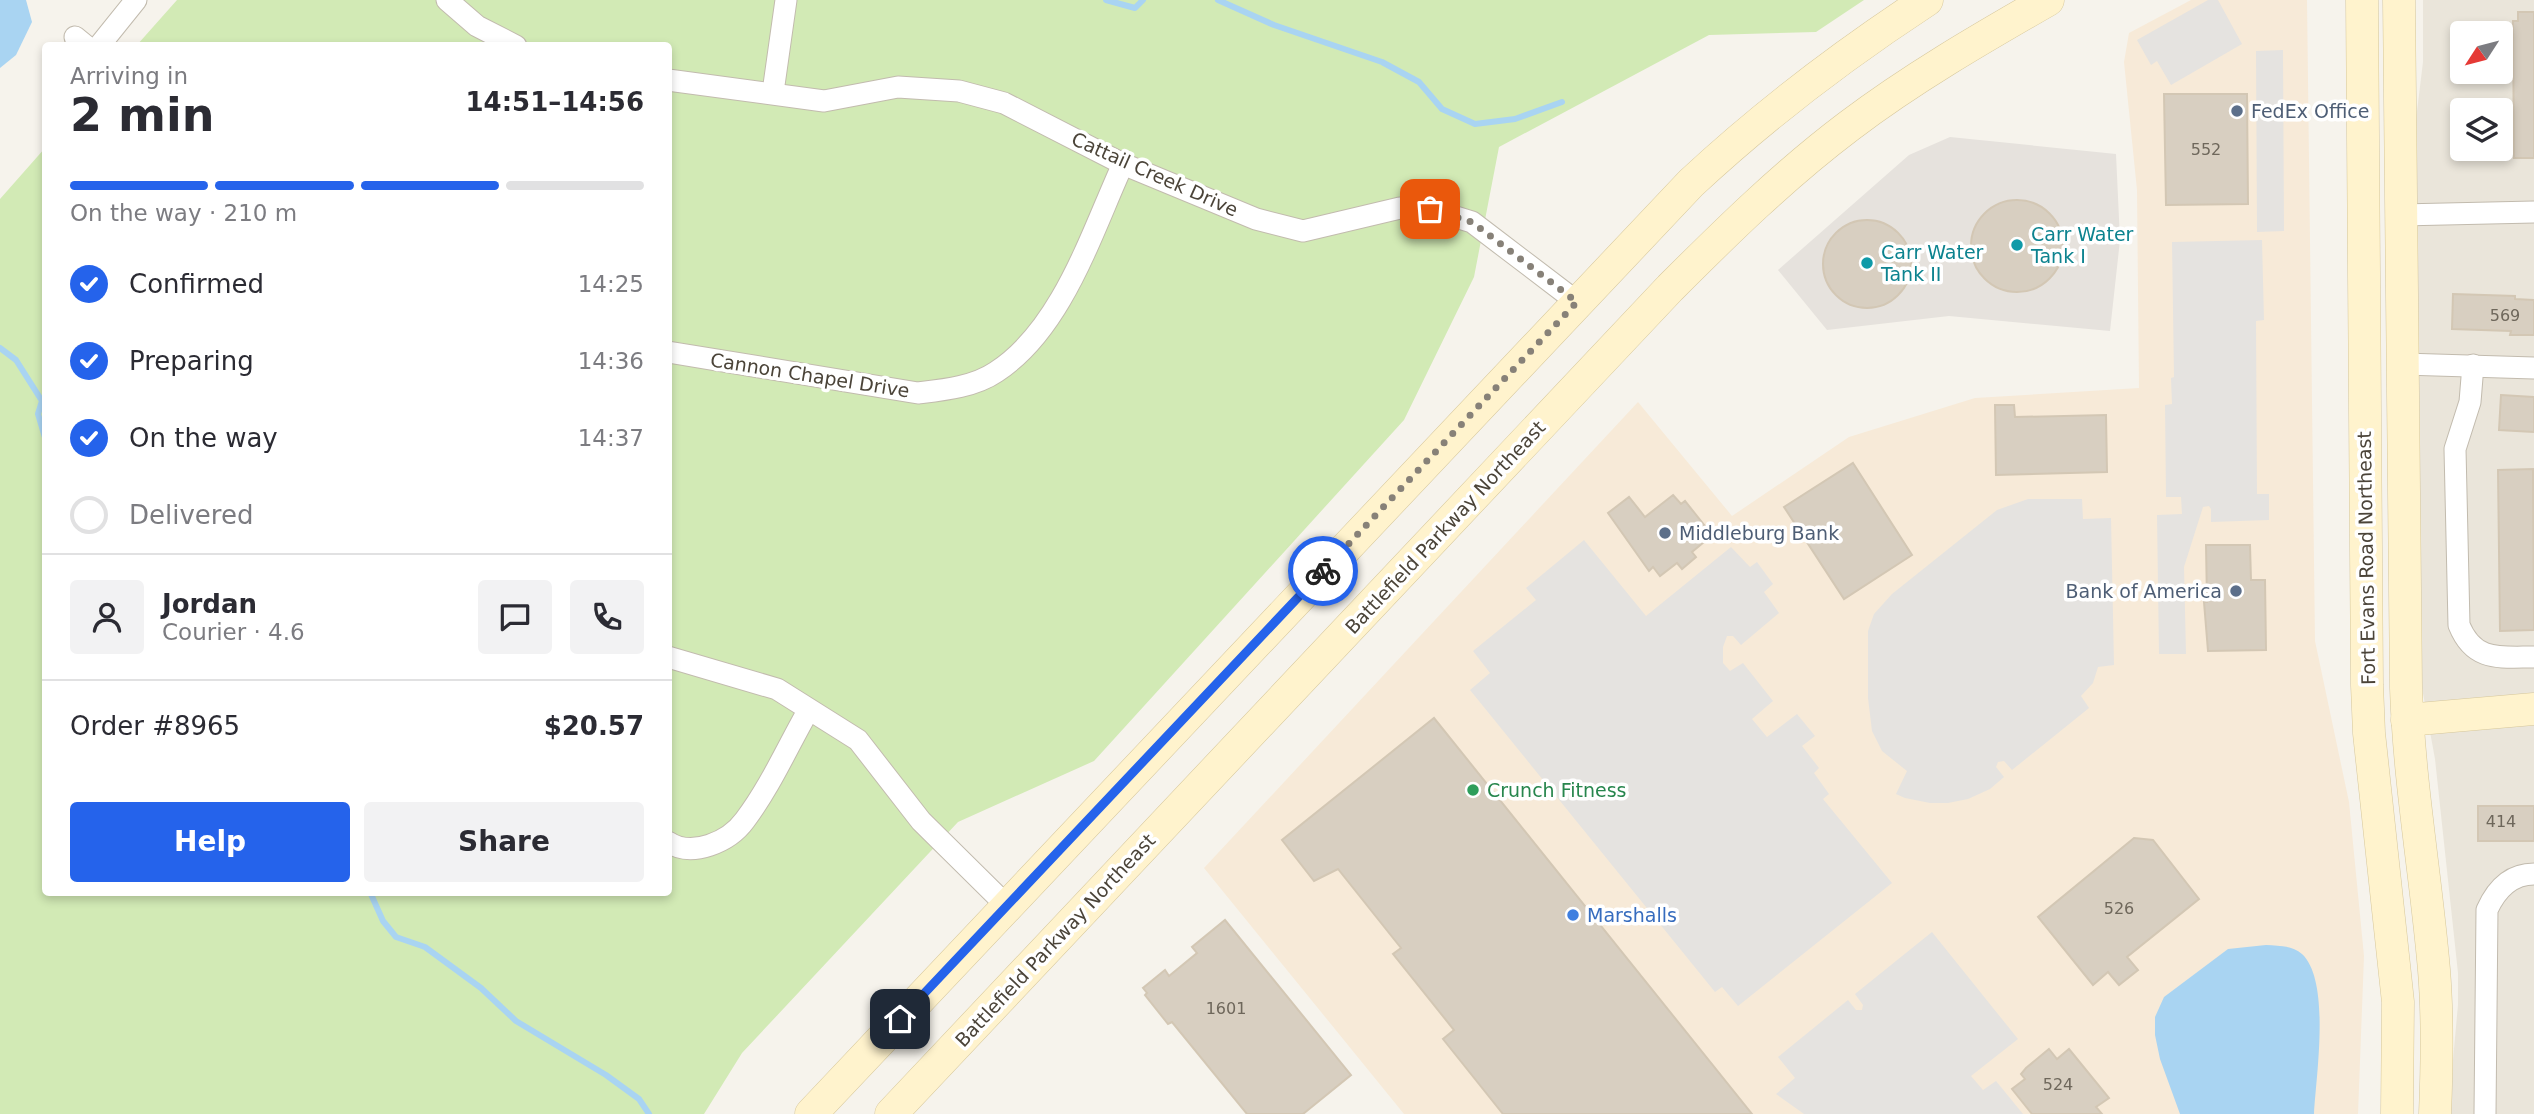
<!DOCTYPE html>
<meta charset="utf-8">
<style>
:root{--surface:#fff;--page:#f2f2f3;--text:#2b2b33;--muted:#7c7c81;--line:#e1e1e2;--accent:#2563eb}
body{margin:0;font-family:"DejaVu Sans",sans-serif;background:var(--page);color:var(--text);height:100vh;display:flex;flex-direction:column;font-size:26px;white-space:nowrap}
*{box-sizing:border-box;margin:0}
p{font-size:23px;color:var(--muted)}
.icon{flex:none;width:38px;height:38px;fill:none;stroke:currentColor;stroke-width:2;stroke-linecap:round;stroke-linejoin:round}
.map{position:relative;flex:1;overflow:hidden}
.panel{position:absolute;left:42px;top:42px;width:630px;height:854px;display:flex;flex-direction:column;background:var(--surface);border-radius:7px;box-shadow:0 4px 10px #0003}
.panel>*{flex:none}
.needle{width:46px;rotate:234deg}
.controls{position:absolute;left:2450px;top:21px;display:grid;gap:14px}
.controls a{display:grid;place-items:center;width:63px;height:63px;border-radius:7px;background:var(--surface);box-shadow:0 4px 10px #0003;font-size:35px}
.pin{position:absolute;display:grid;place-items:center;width:60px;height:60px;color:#fff;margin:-30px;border-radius:14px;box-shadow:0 4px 10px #0006}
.courier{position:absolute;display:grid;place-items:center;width:70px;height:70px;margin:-35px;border:5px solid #2563eb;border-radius:50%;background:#fff;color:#222;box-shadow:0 2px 9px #0007}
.summary em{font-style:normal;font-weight:800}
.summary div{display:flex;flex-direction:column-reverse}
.summary{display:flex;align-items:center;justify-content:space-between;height:119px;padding:0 28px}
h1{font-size:46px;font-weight:800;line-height:52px}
.bar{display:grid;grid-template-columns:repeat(4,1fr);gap:10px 7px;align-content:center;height:84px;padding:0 28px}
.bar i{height:9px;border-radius:5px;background:var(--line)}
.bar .active{background:var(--accent)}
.bar p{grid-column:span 4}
.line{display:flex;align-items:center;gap:18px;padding:0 28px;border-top:2px solid var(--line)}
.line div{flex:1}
.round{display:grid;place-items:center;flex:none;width:74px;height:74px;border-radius:7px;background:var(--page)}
ol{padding:0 28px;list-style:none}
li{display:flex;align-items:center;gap:21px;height:77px}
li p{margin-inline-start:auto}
li .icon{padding:7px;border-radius:50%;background:var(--accent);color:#fff;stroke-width:4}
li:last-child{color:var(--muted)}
li i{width:38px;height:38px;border:4px solid var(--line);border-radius:50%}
.cta{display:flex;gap:14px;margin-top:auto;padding:14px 28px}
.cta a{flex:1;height:80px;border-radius:7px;background:var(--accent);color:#fff;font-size:28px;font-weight:800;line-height:80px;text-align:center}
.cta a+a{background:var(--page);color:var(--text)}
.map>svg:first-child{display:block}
</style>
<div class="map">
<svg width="2534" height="1114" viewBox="0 0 2534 1114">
<rect width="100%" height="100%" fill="#f6f3ec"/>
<path fill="#eae5da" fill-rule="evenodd" d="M2423,0h111v1114h-86l10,-109v-32l-23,-214 -17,-93 -5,-522 10,-82zM2462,33h39v39h-39zM2462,110h39v39h-39z"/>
<polygon fill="#f7ead8" points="2191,0 2307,0 2315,641 2349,802 2364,956 2358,1114 1404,1114 1204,868 1638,402 1732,516 1849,437 1975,398 2139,388 2137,190 2124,62 2129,33"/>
<polygon fill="#e6e2dd" points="1950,137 2116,154 2120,240 2110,331 1949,316 1827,330 1778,270 1909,155"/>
<polygon fill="#d2eab5" points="177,0 1864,0 1816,32 1709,35 1499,147 1474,277 1404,420 1094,761 958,822 742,1053 704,1114 0,1114 0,199 45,148 46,892 668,892 668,46 137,45"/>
<g fill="#e5e3e0">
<polygon points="2208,0 2218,0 2242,44 2171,85 2157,61 2151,65 2137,40"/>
<polygon points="2283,50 2284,231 2257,232 2256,51"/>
<polygon points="2262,240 2264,320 2256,321 2257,494 2269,494 2269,520 2211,522 2211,509 2209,506 2203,507 2184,567 2186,654 2159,654 2157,515 2182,514 2181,497 2166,497 2165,405 2172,404 2171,378 2174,377 2172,242"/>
<polygon points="2028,499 2082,499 2083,519 2111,518 2114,665 2098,667 2093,683 2081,696 2089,708 2012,770 2004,761 1998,762 1996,767 2004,777 1990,789 1968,799 1948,803 1930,803 1905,798 1896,794 1907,771 1882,751 1872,731 1868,698 1868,631 1874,614 1892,594 1997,510"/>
<polygon points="1584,540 1646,616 1731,547 1750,567 1757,562 1773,584 1764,592 1779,613 1741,645 1733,636 1727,636 1723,647 1723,663 1730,671 1743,663 1773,701 1752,719 1767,737 1797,714 1815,736 1802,746 1819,768 1814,773 1829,794 1823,799 1892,883 1738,1006 1722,987 1715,992 1470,690 1490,673 1473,651 1536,600 1526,588"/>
<polygon points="1932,932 2018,1039 1971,1076 1983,1090 1996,1081 2023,1114 1804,1114 1776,1094 1795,1078 1778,1057 1848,1000 1856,1010 1862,1010 1863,1005 1855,994"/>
</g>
<g fill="#a9d4f2">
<polygon points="0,0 26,0 32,22 16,55 0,68"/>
<path d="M2266,945c13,1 26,0 36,9 29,27 14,122 12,160h-134l-20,-55 -5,-24v-18l9,-20 64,-48z"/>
</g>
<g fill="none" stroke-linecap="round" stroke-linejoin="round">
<g stroke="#a9d4f2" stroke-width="6">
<polyline points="1106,0 1135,8 1143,0"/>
<polyline points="1218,0 1274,25 1382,62 1419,82 1442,109 1475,124 1515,119 1562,102"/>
<polyline points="0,348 16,360 42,401 38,414 46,441"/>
<polyline points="370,892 383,921 396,937 425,947 481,988 516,1021 606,1075 639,1099 649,1114"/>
</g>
</g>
<g fill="#d8cfc1" stroke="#d3c7b4" stroke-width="2">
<polygon points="2518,12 2534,12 2534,158 2514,158 2513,21 2518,21"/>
<polygon points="2164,94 2247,94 2248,204 2166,205"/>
<circle cx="2017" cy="246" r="46"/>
<circle cx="1867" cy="264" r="44"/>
<polygon points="2453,294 2515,296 2515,299 2534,300 2534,335 2510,335 2511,331 2452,329"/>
<polygon points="2501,395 2534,397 2534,432 2499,430"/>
<polygon points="1995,405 2014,405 2015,417 2106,415 2107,472 1996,475"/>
<polygon points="1853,463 1912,555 1844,599 1784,507"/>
<polygon points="2533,469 2534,630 2500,631 2498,470"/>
<polygon points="1673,495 1681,504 1685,501 1705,526 1701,529 1709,538 1692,552 1696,557 1682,569 1677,563 1660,576 1653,567 1649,571 1608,513 1629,497 1645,517"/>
<polygon points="2206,545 2250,545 2251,580 2265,580 2266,650 2208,651 2204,602 2207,602"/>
<polygon points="1434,718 1752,1114 1503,1114 1443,1039 1454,1030 1393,954 1401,948 1338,869 1314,881 1282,840"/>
<rect x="2478" y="806" width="56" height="35"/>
<polygon points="2134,838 2153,840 2199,899 2127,957 2138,970 2119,985 2108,972 2093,985 2038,917"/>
<polygon points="1225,920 1351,1075 1303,1114 1247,1114 1172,1022 1168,1024 1145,995 1147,993 1143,988 1165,970 1169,976 1197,953 1192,947"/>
<polygon points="2049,1049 2057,1059 2069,1049 2109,1098 2096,1107 2102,1114 2032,1114 2012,1089 2025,1079 2021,1074 2026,1068"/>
</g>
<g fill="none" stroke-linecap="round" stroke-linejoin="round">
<defs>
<g id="street">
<polyline points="447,0 477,26 516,46"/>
<polyline points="75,37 86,46"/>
<polyline points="99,46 136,0"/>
<polyline points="668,80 824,101 898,87 959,91 1004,103 1123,164 1256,219 1303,231 1400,208 1430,209 1472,222 1577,302"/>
<polyline points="773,92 786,0"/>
<polyline points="2401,215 2534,212"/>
<path d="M668,352l250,41c25,-3 56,-6 78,-21 66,-43 95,-138 127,-208"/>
<polyline points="2403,364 2534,368"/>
<path d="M2473,365l-3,37 -15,47 4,176c15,37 40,32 75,32"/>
<polyline points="668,657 777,689 858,740 921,821 1007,906"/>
<path d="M668,842c24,16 61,0 77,-22 25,-33 43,-74 63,-109"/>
<path d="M2485,1114l2,-204c9,-20 23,-36 47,-36"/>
</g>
<g id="secondary">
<polyline points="2362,0 2367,685 2369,733 2398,1002 2397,1114"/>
<path d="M2399,0l7,688c3,95 20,188 28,282 4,48 3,96 1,144"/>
<polyline points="2407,720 2534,709"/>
<path d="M811,1114l880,-931c74,-69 152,-128 236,-183"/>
<path d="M891,1114l779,-826c57,-57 114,-113 179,-162 62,-47 131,-87 199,-126"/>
</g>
</defs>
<use href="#street" stroke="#c2bbae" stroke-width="23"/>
<use href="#secondary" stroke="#d6c79b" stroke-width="33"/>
<use href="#street" stroke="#fff" stroke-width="21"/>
<use href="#secondary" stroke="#fff3cd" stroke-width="32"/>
</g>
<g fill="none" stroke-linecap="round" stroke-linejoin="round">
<polyline stroke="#878178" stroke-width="7" stroke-dasharray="0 12.6" points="1323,571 1577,302 1472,222 1430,209"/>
<polyline stroke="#2563eb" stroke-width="9" points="900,1019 1323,571"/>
</g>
<g fill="#5c6f8a" stroke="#fff" stroke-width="2.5">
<circle cx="2237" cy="111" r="7"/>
<circle cx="1665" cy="533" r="7"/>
<circle cx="2236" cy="591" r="7"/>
</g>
<g fill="#0f9aa8" stroke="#fff" stroke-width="2.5">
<circle cx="2017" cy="245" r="7"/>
<circle cx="1867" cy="263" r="7"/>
</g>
<circle fill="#2e9e5b" stroke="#fff" stroke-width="2.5" cx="1473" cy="790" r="7"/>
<circle fill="#3f7fe0" stroke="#fff" stroke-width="2.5" cx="1573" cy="915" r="7"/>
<g text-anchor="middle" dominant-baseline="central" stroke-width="7" stroke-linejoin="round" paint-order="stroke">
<g font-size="16" fill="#6e675b">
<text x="2206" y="149">552</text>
<text x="2505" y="315">569</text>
<text x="2501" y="821">414</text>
<text x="2119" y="908">526</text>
<text x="1226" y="1008">1601</text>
<text x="2058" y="1084">524</text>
</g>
<g font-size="19" fill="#4e5e75" stroke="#fff" text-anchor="start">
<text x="2251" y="111">FedEx Office</text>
<text x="1679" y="533">Middleburg Bank</text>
<text x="2222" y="591" text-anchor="end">Bank of America</text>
</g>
<g font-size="19" fill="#4b4439" stroke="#fff">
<text transform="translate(1155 174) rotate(24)">Cattail Creek Drive</text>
<text transform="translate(810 375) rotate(9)">Cannon Chapel Drive</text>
<text transform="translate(1445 527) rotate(-47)">Battlefield Parkway Northeast</text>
<text transform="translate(2366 558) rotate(-91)">Fort Evans Road Northeast</text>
<text transform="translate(1055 940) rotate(-47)">Battlefield Parkway Northeast</text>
</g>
<g font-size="19" fill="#0d838f" stroke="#fff" text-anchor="start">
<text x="2031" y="234">Carr Water<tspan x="2031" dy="22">Tank I</tspan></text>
<text x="1881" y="252">Carr Water<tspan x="1881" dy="22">Tank II</tspan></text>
</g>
<g font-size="19" fill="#27864d" stroke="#fff" text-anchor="start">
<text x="1487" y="790">Crunch Fitness</text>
</g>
<g font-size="19" fill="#366cbe" stroke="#fff" text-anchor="start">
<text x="1587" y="915">Marshalls</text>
</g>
</g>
</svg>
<div class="controls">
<a><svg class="needle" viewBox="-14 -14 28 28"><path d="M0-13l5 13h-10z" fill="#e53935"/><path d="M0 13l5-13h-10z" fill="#7c7c81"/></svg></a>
<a><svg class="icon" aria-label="layers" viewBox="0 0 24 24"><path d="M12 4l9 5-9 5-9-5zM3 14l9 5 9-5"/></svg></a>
</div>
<div class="pin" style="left:1430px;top:209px;background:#ea580c"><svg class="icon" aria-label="bag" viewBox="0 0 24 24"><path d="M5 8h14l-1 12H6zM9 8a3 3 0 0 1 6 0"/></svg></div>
<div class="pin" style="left:900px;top:1019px;background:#1f2937"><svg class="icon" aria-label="home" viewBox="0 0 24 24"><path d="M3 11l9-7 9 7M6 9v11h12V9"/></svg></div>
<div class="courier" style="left:1323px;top:571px"><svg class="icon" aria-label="bike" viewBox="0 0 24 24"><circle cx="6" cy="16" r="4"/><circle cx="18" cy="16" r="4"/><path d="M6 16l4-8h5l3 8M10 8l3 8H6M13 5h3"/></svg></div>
<section class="panel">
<div class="summary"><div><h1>2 min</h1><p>Arriving in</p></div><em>14:51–14:56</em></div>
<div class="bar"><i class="active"></i><i class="active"></i><i class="active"></i><i></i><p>On the way · 210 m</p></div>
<ol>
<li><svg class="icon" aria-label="check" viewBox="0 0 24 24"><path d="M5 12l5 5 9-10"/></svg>Confirmed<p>14:25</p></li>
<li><svg class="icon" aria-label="check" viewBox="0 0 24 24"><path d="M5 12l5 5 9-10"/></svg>Preparing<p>14:36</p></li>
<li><svg class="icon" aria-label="check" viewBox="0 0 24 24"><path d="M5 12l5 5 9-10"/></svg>On the way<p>14:37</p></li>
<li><i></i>Delivered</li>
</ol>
<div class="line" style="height:126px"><a class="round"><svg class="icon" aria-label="person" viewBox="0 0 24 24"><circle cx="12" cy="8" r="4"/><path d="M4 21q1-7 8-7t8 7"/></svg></a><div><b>Jordan</b><p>Courier · 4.6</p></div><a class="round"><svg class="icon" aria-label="chat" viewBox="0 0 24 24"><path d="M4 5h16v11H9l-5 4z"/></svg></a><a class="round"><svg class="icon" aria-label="phone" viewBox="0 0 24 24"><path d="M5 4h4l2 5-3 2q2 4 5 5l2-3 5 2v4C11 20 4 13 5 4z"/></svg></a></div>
<div class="line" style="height:91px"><div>Order #8965</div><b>$20.57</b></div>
<div class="cta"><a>Help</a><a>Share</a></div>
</section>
</div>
